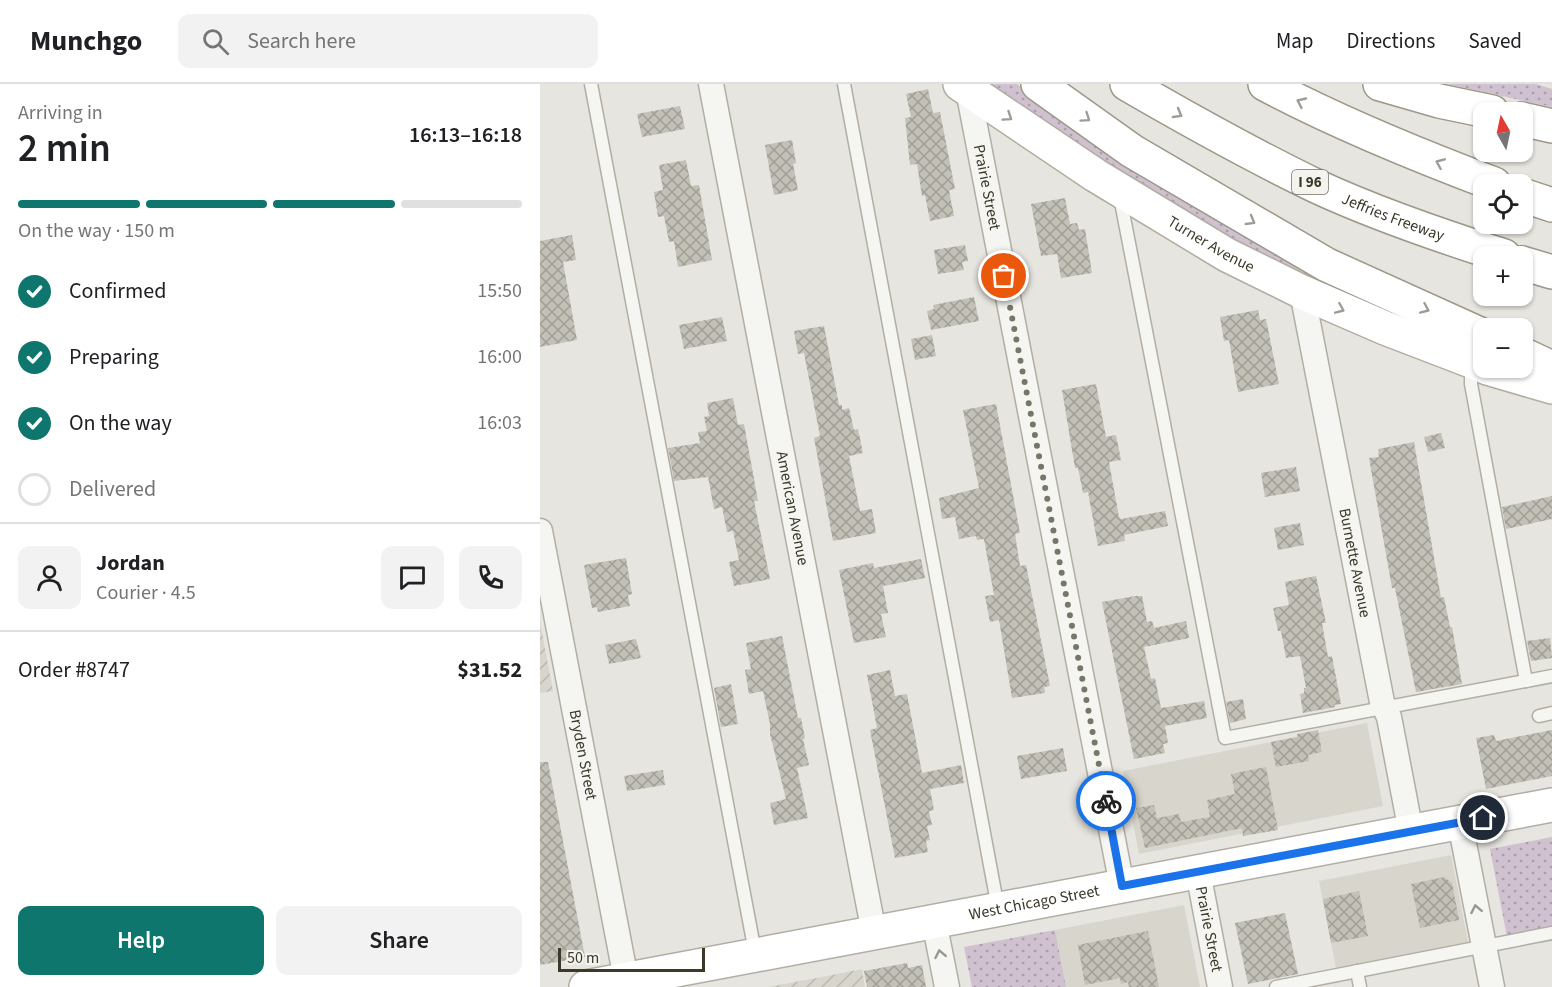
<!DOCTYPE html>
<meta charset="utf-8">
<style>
:root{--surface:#fff;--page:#f2f2f2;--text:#202124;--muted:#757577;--line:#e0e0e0;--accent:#0f766e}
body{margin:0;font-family:"Source Sans 3",sans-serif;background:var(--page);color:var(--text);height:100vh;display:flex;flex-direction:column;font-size:22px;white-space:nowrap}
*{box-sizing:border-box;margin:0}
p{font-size:20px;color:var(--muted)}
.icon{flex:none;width:33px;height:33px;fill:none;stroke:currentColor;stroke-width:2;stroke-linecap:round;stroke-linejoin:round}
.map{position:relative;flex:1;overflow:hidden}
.details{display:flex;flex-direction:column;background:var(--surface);width:540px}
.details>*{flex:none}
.needle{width:39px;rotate:351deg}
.buttons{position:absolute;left:933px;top:18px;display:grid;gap:12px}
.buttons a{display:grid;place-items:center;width:60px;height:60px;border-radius:12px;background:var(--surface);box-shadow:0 2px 4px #0004;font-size:30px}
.scale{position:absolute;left:18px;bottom:15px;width:147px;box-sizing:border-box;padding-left:6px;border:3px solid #3c392a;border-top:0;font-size:16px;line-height:21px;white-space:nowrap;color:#3c392a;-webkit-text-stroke:4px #f4f3ee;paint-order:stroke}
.pin{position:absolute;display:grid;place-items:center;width:51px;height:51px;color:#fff;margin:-26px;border:3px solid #fff;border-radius:50%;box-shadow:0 2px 6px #0007}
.courier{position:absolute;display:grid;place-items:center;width:60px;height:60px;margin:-30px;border:4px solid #1a73e8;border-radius:50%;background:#fff;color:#222;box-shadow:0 2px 8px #0007}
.overview em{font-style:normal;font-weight:600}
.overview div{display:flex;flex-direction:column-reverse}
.overview{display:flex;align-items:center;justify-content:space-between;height:102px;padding:0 18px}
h1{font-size:39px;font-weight:600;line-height:45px}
.bar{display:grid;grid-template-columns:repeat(4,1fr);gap:9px 6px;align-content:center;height:72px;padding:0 18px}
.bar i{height:8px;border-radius:4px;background:var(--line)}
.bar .selected{background:var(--accent)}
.bar p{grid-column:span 4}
.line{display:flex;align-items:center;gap:15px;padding:0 18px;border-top:2px solid var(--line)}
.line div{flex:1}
.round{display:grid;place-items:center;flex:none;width:63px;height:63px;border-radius:12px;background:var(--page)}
ol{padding:0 18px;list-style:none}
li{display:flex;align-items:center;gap:18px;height:66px}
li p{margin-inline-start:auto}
li .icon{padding:6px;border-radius:50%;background:var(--accent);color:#fff;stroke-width:4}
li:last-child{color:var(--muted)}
li i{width:33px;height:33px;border:3px solid var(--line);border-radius:50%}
.action{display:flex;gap:12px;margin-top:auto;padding:12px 18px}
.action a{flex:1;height:69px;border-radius:12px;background:var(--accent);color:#fff;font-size:24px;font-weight:600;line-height:69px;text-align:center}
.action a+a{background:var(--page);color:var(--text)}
header{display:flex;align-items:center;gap:36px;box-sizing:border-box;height:84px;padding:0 30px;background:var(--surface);border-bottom:2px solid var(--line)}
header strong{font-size:28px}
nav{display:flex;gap:33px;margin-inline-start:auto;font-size:21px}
.search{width:420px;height:54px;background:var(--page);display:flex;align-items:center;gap:15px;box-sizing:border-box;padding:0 21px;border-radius:12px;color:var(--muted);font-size:22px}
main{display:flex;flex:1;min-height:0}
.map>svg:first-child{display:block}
</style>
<header>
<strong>Munchgo</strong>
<div class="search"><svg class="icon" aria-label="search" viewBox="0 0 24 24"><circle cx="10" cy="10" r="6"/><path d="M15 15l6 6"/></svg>Search here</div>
<nav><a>Map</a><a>Directions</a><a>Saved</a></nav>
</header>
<main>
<section class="details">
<div class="overview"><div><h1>2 min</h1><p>Arriving in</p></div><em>16:13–16:18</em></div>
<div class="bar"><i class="selected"></i><i class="selected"></i><i class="selected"></i><i></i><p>On the way · 150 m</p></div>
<ol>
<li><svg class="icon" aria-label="check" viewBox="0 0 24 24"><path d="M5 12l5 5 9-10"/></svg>Confirmed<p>15:50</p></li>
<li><svg class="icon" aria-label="check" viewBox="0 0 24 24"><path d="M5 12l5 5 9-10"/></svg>Preparing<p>16:00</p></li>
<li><svg class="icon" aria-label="check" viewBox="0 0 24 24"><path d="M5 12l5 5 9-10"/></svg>On the way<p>16:03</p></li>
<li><i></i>Delivered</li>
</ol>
<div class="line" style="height:108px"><a class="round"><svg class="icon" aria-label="person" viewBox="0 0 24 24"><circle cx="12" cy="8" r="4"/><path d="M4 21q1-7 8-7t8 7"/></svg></a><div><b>Jordan</b><p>Courier · 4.5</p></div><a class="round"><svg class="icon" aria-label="chat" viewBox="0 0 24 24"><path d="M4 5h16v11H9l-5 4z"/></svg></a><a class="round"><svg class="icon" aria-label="phone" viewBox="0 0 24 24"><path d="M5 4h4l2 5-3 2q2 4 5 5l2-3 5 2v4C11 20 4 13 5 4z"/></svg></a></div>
<div class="line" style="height:78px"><div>Order #8747</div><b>$31.52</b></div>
<div class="action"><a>Help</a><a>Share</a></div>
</section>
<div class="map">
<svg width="1012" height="903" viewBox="0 0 1012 903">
<defs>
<pattern id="industrial-furrows" width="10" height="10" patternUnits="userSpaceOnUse" patternTransform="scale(1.5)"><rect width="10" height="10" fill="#d8d5cd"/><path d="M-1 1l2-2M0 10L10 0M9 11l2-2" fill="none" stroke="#bab8b0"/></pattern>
<pattern id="grass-dots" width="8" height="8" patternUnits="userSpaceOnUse" patternTransform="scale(1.5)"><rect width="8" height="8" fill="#cfc1d0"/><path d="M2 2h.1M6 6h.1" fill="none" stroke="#a99ea9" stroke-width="1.8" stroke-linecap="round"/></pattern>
<pattern id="building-cross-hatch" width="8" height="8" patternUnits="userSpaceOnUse" patternTransform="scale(1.5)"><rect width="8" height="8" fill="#c3c1b7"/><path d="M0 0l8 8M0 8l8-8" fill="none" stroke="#a09e95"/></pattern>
</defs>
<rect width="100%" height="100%" fill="#e7e5df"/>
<g fill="#d8d5cd">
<polygon points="827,639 843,722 599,770 583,687"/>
<polygon points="911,771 928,858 796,884 779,797"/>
<polygon points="644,821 660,903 526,903 515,846"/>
</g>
<g fill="url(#industrial-furrows)">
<polygon points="0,538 13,607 0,609"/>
<polygon points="322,885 325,903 228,903 287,892"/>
</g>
<g fill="url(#grass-dots)">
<path d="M447,0h30l35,27 314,188 -1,3c-81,-32 -156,-76 -229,-121 -51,-31 -101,-62 -149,-97z"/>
<polygon points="907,0 996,0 1012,5 1012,23"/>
<polygon points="1012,753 1012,844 967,853 950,765"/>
<polygon points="515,846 526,903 432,903 424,863"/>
</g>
<g fill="url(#building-cross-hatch)">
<polygon points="388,5 393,29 400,28 415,105 409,106 414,132 390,137 385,111 382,112 377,80 370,81 365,34 371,33 366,10"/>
<polygon points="140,22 145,45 102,53 97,30"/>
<polygon points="252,56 256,79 253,80 258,106 234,111 225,61"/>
<polygon points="146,76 151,102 159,101 172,176 138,183 134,157 129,158 124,132 118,133 114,108 123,106 119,81"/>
<polygon points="525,114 530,140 537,139 539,146 545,145 552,189 521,194 517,170 501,172 491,120"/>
<polygon points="32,151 36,176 23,178 37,256 0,263 0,157"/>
<polygon points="425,161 428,177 422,178 424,186 398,190 394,166"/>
<polygon points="434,213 439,237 391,246 387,227 394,225 393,221"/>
<polygon points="718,226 720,236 726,235 739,300 698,308 689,256 684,257 680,233"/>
<polygon points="182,233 187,257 144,265 139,241"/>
<polygon points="284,242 299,321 302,321 302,326 309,324 314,346 318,345 323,369 309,372 320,427 332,425 336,449 293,457 274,354 280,352 264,269 258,270 254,247"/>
<polygon points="392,251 396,272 375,276 371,255"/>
<polygon points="556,300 566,353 576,351 581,376 569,378 579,433 581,435 625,427 628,442 584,451 585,457 558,462 548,408 543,409 538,384 535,384 522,306"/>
<polygon points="193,314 198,341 204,340 218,417 214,417 230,495 194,502 189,478 199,476 193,447 187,448 182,423 174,425 168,393 134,397 128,364 160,359 158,348 167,347 164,333 169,332 167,319"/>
<polygon points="456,320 480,449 475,450 480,482 486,481 510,602 504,603 505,609 472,614 459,536 450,538 445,512 454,511 444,455 437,456 436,452 419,455 415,433 402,435 399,414 439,404 423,326"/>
<polygon points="901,349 905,364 888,368 884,353"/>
<polygon points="874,358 901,514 904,513 910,543 912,543 922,600 876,608 855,504 852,504 829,374 839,373 838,365"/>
<polygon points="756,383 760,407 725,413 721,389"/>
<polygon points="1012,412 1012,435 966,445 962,423"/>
<polygon points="760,439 764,461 738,466 734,444"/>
<polygon points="86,474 92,510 88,511 90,522 58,528 57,523 52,524 44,481"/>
<polygon points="381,475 385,494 343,502 348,529 341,530 346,553 314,559 299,486 333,479 334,484"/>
<polygon points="776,492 786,539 782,539 788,573 792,572 801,620 794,621 795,623 763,629 760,610 764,609 764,604 766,604 760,572 746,574 741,547 738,547 733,524 749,521 745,498"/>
<polygon points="595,512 602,512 607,538 612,537 614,544 646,537 649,554 604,563 611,595 615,594 621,624 664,617 667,634 625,642 628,659 623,660 625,669 594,675 562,518"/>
<polygon points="242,552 258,634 261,634 265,654 263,655 269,681 257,684 268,734 234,741 230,719 246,715 230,650 230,640 223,607 209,610 205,586 211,585 206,559"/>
<polygon points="1010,554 1012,574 991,577 987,557"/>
<polygon points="96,555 101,574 69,580 65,561"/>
<polygon points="350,586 355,612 367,610 382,689 421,681 424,699 390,705 394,726 389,727 392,741 387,742 390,756 386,757 388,768 355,774 330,646 337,644 327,591"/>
<polygon points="191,600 198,640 181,643 174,604"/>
<polygon points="703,615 706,635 690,639 686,618"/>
<polygon points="778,646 782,668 768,671 769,677 736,683 731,658 757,653 757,650"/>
<polygon points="1012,646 1012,692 946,705 936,654 954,651 956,657"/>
<polygon points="523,664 527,687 481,695 477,672"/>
<polygon points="0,678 8,678 45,873 0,881"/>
<polygon points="726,683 738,746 703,752 702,744 605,764 596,724 614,721 617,734 639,730 641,738 670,733 667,716 695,710 691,690"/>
<polygon points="123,686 125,701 87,707 84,692"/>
<polygon points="904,793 912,799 919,836 880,844 871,800"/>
<polygon points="819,807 828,852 791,859 783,815"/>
<polygon points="745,829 758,890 708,900 695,839"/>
<polygon points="608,847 619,903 589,903 588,898 581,900 580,894 545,901 538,861"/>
<polygon points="367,879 368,884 382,881 386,903 327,903 324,887"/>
</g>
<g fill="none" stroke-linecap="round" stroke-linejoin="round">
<defs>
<g id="lane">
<polyline points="51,0 215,868"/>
<polyline points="304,0 458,824"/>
<polyline points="580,113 685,654 1012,592"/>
<polyline points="931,279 931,300 986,597"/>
<polyline points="999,632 1012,629"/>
<polyline points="817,887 820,903"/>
<polyline points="736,903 1012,849"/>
</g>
<g id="street">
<path id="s1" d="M171,0l163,849"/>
<path id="s2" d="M428,6l154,796"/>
<path id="s3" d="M762,208l80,410 7,15 22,115"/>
<path id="s4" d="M0,447l86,448"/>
<polyline points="920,739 952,903"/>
<path id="s5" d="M658,788l22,115"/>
<polyline points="394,837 407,903"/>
</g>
<g id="secondary">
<path id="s6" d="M46,903l966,-182"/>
</g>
<g id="primary">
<path id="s7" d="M420,0l135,91 132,80 75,37 83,36 99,38"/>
<polyline points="947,284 1012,303"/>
</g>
<g id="highway">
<polyline points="498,0 592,67 787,181 944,252"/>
<path id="s8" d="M587,0c62,36 125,71 189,102 60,28 125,50 188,70"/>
<path d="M725,0c73,39 152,71 229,100"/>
<polyline points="840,0 899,17 952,28"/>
<polyline points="982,35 1012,42"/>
<polyline points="982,111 1012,121"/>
<polyline points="982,179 1012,188"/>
<polyline points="982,270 1012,284"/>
</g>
</defs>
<use href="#lane" stroke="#b0aea5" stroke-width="15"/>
<use href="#street" stroke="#b0aea5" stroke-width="27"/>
<use href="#secondary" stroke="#b0aea5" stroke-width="36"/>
<use href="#primary" stroke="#b1ada0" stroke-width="36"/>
<use href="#highway" stroke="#9c9888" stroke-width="36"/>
<use href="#lane" stroke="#f5f5f1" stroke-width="12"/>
<use href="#street" stroke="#f5f5f1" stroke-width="24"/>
<use href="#secondary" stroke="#fff" stroke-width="33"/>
<use href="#primary" stroke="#fff" stroke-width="33"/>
<use href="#highway" stroke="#fff" stroke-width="33"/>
</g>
<defs><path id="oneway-chevron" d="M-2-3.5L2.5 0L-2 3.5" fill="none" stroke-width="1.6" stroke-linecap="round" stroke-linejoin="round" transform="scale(1.5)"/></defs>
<g stroke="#9e9c94">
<use href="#oneway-chevron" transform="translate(761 18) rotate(-155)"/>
<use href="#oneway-chevron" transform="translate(638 30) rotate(30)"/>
<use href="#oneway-chevron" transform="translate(468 33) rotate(34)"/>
<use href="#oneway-chevron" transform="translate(546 34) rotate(35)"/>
<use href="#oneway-chevron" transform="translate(900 79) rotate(-157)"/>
<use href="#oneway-chevron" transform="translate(711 137) rotate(30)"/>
<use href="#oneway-chevron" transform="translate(800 225) rotate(23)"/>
<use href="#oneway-chevron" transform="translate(885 225) rotate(24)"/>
</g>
<g stroke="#98978e">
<use href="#oneway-chevron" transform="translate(936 825) rotate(-101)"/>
<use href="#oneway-chevron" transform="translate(400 870) rotate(-101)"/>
</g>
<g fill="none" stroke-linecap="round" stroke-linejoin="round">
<polyline stroke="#787569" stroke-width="6" stroke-dasharray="0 10.8" points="464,192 566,717"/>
<polyline stroke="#1a73e8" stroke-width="8" points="566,717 582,802 943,734"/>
</g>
<g text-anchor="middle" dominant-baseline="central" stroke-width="4.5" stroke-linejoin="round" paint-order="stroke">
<rect fill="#f4f3ee" stroke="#737165" stroke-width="1.5" x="752" y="86" width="36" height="24" rx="4.5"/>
<g font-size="15" font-weight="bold" fill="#3c392a">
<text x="770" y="98">I 96</text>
</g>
<g font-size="16" fill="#3c392a" stroke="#f4f3ee">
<text stroke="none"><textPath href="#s2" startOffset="99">Prairie Street</textPath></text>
<text stroke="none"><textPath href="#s8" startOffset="298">Jeffries Freeway</textPath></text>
<text stroke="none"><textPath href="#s7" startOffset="298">Turner Avenue</textPath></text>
<text stroke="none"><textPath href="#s1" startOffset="432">American Avenue</textPath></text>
<text stroke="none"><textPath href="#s3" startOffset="276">Burnette Avenue</textPath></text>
<text stroke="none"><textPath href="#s4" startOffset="228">Bryden Street</textPath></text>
<text stroke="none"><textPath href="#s6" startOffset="456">West Chicago Street</textPath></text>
<text stroke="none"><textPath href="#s5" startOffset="58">Prairie Street</textPath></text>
</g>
</g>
</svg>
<div class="buttons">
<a><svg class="needle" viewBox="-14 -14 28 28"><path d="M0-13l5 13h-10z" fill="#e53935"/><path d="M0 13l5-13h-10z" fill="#757577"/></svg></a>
<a><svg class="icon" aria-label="locate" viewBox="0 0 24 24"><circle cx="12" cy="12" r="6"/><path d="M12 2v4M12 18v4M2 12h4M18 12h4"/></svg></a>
<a>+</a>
<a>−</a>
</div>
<div class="scale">50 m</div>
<div class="pin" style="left:464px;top:192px;background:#ea580c"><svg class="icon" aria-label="bag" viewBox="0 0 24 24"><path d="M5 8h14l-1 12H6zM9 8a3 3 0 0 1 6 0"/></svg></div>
<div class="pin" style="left:943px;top:734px;background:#1f2937"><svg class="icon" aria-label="home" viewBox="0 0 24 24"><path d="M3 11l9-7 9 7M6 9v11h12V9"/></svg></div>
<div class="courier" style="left:566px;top:717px"><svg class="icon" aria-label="bike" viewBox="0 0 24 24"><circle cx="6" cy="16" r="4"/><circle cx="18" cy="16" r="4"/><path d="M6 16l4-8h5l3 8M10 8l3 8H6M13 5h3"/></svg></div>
</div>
</main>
